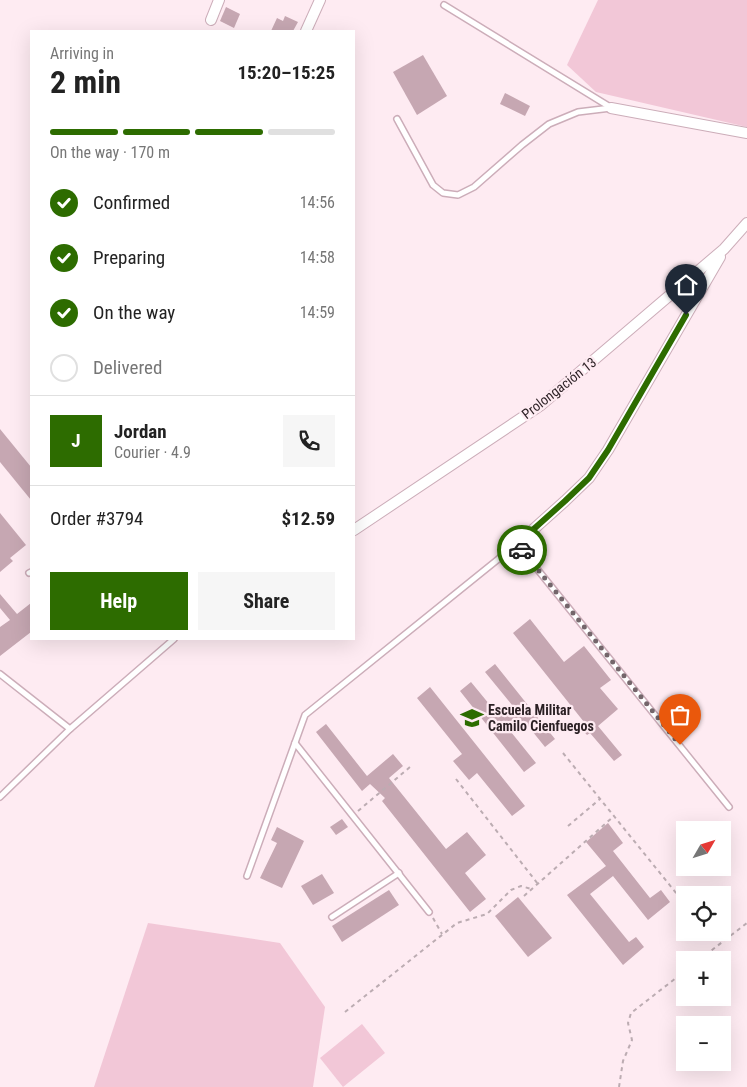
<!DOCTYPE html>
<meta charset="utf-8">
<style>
:root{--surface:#fff;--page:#f6f6f6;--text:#222;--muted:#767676;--line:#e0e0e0;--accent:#2d6c00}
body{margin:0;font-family:"Roboto Condensed",sans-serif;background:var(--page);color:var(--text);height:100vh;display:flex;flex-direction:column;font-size:19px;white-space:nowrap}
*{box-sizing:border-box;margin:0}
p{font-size:16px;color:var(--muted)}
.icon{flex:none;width:28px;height:28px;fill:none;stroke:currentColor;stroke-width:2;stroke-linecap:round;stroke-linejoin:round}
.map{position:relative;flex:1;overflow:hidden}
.sheet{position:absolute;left:30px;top:30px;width:325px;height:610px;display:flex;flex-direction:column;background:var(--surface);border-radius:0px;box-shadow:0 5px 20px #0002}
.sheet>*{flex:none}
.needle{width:32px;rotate:51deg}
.fabs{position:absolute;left:676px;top:821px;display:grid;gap:10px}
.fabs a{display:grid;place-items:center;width:55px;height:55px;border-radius:0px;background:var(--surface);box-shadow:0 5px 20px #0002;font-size:25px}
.pin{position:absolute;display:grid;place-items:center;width:42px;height:42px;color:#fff;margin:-51px -21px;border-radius:50% 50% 50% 0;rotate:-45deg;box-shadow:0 0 5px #0007}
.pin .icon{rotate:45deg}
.courier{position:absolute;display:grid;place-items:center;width:50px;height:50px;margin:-25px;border:4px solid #2d6c00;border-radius:50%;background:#fff;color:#222;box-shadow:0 1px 6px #0007}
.summary em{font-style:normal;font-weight:700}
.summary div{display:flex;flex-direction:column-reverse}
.summary{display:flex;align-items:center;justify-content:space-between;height:85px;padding:0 20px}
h1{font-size:32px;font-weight:700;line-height:38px}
.bar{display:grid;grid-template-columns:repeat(4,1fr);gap:8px 5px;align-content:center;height:60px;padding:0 20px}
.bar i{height:6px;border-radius:4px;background:var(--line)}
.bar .current{background:var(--accent)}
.bar p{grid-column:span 4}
.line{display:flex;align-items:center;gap:12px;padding:0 20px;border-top:1px solid var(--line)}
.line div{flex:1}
.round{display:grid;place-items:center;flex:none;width:52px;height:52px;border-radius:0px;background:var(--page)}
ol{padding:0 20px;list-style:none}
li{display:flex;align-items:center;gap:15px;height:55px}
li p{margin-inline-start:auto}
li .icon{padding:5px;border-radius:50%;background:var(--accent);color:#fff;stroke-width:4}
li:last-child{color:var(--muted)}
li i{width:28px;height:28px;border:2px solid var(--line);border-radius:50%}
.cta{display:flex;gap:10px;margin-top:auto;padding:10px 20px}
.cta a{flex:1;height:58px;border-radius:0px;background:var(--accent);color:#fff;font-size:20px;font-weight:700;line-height:58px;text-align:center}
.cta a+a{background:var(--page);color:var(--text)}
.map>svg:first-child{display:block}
</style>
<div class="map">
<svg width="747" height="1087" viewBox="0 0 747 1087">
<rect width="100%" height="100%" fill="#feebf2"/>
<g fill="#f2c7d7">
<polygon points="598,0 747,0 747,127 596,92 567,65"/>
<polygon points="148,923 280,943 325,1007 313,1087 94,1087"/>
<polygon points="362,1024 385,1053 343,1087 320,1058"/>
</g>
<g fill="#c6a7b2">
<polygon points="226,7 240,14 234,28 220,21"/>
<polygon points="285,16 298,22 293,31 271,31 277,18 283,21"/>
<polygon points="423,55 447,96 417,115 393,72"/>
<polygon points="505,93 530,106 525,116 500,104"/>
<polygon points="0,429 31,467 31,500 0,462"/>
<polygon points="0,513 26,545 10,558 13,561 0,572"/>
<polygon points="0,594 17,614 31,603 31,632 0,656 0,627 10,620 0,608"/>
<polygon points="530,619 564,662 584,646 611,680 600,688 618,709 598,726 622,755 614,761 590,733 587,735 579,726 584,722 513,633"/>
<polygon points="495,664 555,739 545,747 524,721 511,732 536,763 524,772 460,691 471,682 499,716 512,705 485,672"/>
<polygon points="430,687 525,806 512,816 477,773 469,780 453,761 462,754 417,698"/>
<polygon points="326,724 367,776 393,754 403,766 389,778 446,849 467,832 486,855 465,873 486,899 470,912 382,801 385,798 370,784 362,791 316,732"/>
<polygon points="342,819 348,827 336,835 330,827"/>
<polygon points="608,823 623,843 613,851 650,898 661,890 670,902 648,920 613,876 590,894 629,942 636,937 644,947 623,965 567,895 606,866 586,842"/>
<polygon points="277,827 304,841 282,888 260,878 277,843 271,840"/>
<polygon points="322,874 334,893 313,905 301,886"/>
<polygon points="389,890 399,905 342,942 332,926"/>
<polygon points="518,897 552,938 528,957 495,916"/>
</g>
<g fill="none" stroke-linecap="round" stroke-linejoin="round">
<defs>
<g id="service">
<polyline points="444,5 610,107"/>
<polyline points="397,119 433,185 443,193 458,195 474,187 522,145 549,124 578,112 611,108"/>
<polyline points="29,573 31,572"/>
<polyline points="0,674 70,729"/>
<polyline points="295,743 429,912"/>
<polyline points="0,797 70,729 174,639"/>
<polyline points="247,876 305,715 517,544 729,807"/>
<polyline points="332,917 399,873"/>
</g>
<g id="minor">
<polyline points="211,20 219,0"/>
<polyline points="306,31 320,0"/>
<polyline points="611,108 747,133"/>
<polyline points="354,530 541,405 724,249 747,223"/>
<polyline points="517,544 565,501 589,478 608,450 720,257"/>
</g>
</defs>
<use href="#service" stroke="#ccadb9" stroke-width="8"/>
<use href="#minor" stroke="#ccadb9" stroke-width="12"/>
<g stroke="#bcacb2" stroke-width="2" stroke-dasharray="4 4" stroke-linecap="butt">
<polyline points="563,753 685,904"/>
<polyline points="456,779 538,884"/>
<polyline points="358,811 410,767"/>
<polyline points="568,826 600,799"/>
<polyline points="524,896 614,816"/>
<polyline points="433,918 442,934"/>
<polyline points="699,960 747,923"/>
<polyline points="345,1012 457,923 487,914 511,890 521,886 531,889"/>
<polyline points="619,1087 623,1061 632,1040 628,1023 631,1013 685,971"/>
</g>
<use href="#service" stroke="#fff" stroke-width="5"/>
<use href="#minor" stroke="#fff" stroke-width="10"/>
</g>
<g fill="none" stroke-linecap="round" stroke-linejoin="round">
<polyline stroke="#74666b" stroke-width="5" stroke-dasharray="0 9" points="522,550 680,745"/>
<polyline stroke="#2d6c00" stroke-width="6" points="522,550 517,544 565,501 589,478 608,450 686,315"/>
</g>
<defs>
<symbol id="school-bare" viewBox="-9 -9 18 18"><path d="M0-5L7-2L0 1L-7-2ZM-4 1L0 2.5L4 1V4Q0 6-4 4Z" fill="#2d6c00" stroke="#feebf2" stroke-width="2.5" paint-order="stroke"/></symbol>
</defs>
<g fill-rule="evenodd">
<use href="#school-bare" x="456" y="702" width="32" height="32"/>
</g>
<g text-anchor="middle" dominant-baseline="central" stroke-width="4.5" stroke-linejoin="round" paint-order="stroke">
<g font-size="14" fill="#2a1f23" stroke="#feebf2">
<text transform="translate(559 388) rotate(-38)">Prolongación 13</text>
</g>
<g font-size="14" font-weight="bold" fill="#2a1f23" stroke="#feebf2" text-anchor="start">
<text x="488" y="710">Escuela Militar<tspan x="488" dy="16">Camilo Cienfuegos</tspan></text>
</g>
</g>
</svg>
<div class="fabs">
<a><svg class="needle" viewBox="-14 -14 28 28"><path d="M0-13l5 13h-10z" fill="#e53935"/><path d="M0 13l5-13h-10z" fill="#767676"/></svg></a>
<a><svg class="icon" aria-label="locate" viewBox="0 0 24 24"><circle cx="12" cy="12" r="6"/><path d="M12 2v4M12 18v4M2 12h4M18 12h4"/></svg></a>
<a>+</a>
<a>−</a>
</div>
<div class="pin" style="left:680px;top:745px;background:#ea580c"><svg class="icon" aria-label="bag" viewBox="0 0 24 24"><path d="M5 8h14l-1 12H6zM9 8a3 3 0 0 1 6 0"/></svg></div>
<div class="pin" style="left:686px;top:315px;background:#1f2937"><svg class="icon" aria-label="home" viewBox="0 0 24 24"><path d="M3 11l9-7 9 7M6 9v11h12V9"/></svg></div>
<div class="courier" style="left:522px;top:550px"><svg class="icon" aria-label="car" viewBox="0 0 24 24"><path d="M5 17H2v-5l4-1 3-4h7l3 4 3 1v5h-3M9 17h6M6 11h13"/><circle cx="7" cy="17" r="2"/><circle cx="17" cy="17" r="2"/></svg></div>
<section class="sheet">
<div class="summary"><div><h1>2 min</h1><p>Arriving in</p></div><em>15:20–15:25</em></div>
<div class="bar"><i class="current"></i><i class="current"></i><i class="current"></i><i></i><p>On the way · 170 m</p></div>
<ol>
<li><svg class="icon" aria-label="check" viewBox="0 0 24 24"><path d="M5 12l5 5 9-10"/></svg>Confirmed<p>14:56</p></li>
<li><svg class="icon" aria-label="check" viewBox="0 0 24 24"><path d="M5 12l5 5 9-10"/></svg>Preparing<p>14:58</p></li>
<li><svg class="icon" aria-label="check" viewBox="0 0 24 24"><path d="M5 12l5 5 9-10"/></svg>On the way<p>14:59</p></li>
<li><i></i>Delivered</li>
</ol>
<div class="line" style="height:90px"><b class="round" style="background:var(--accent);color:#fff">J</b><div><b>Jordan</b><p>Courier · 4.9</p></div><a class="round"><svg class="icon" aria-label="phone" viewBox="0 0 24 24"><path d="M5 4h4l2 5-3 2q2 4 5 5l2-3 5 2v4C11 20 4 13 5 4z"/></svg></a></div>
<div class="line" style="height:65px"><div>Order #3794</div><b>$12.59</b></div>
<div class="cta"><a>Help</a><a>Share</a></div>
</section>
</div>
